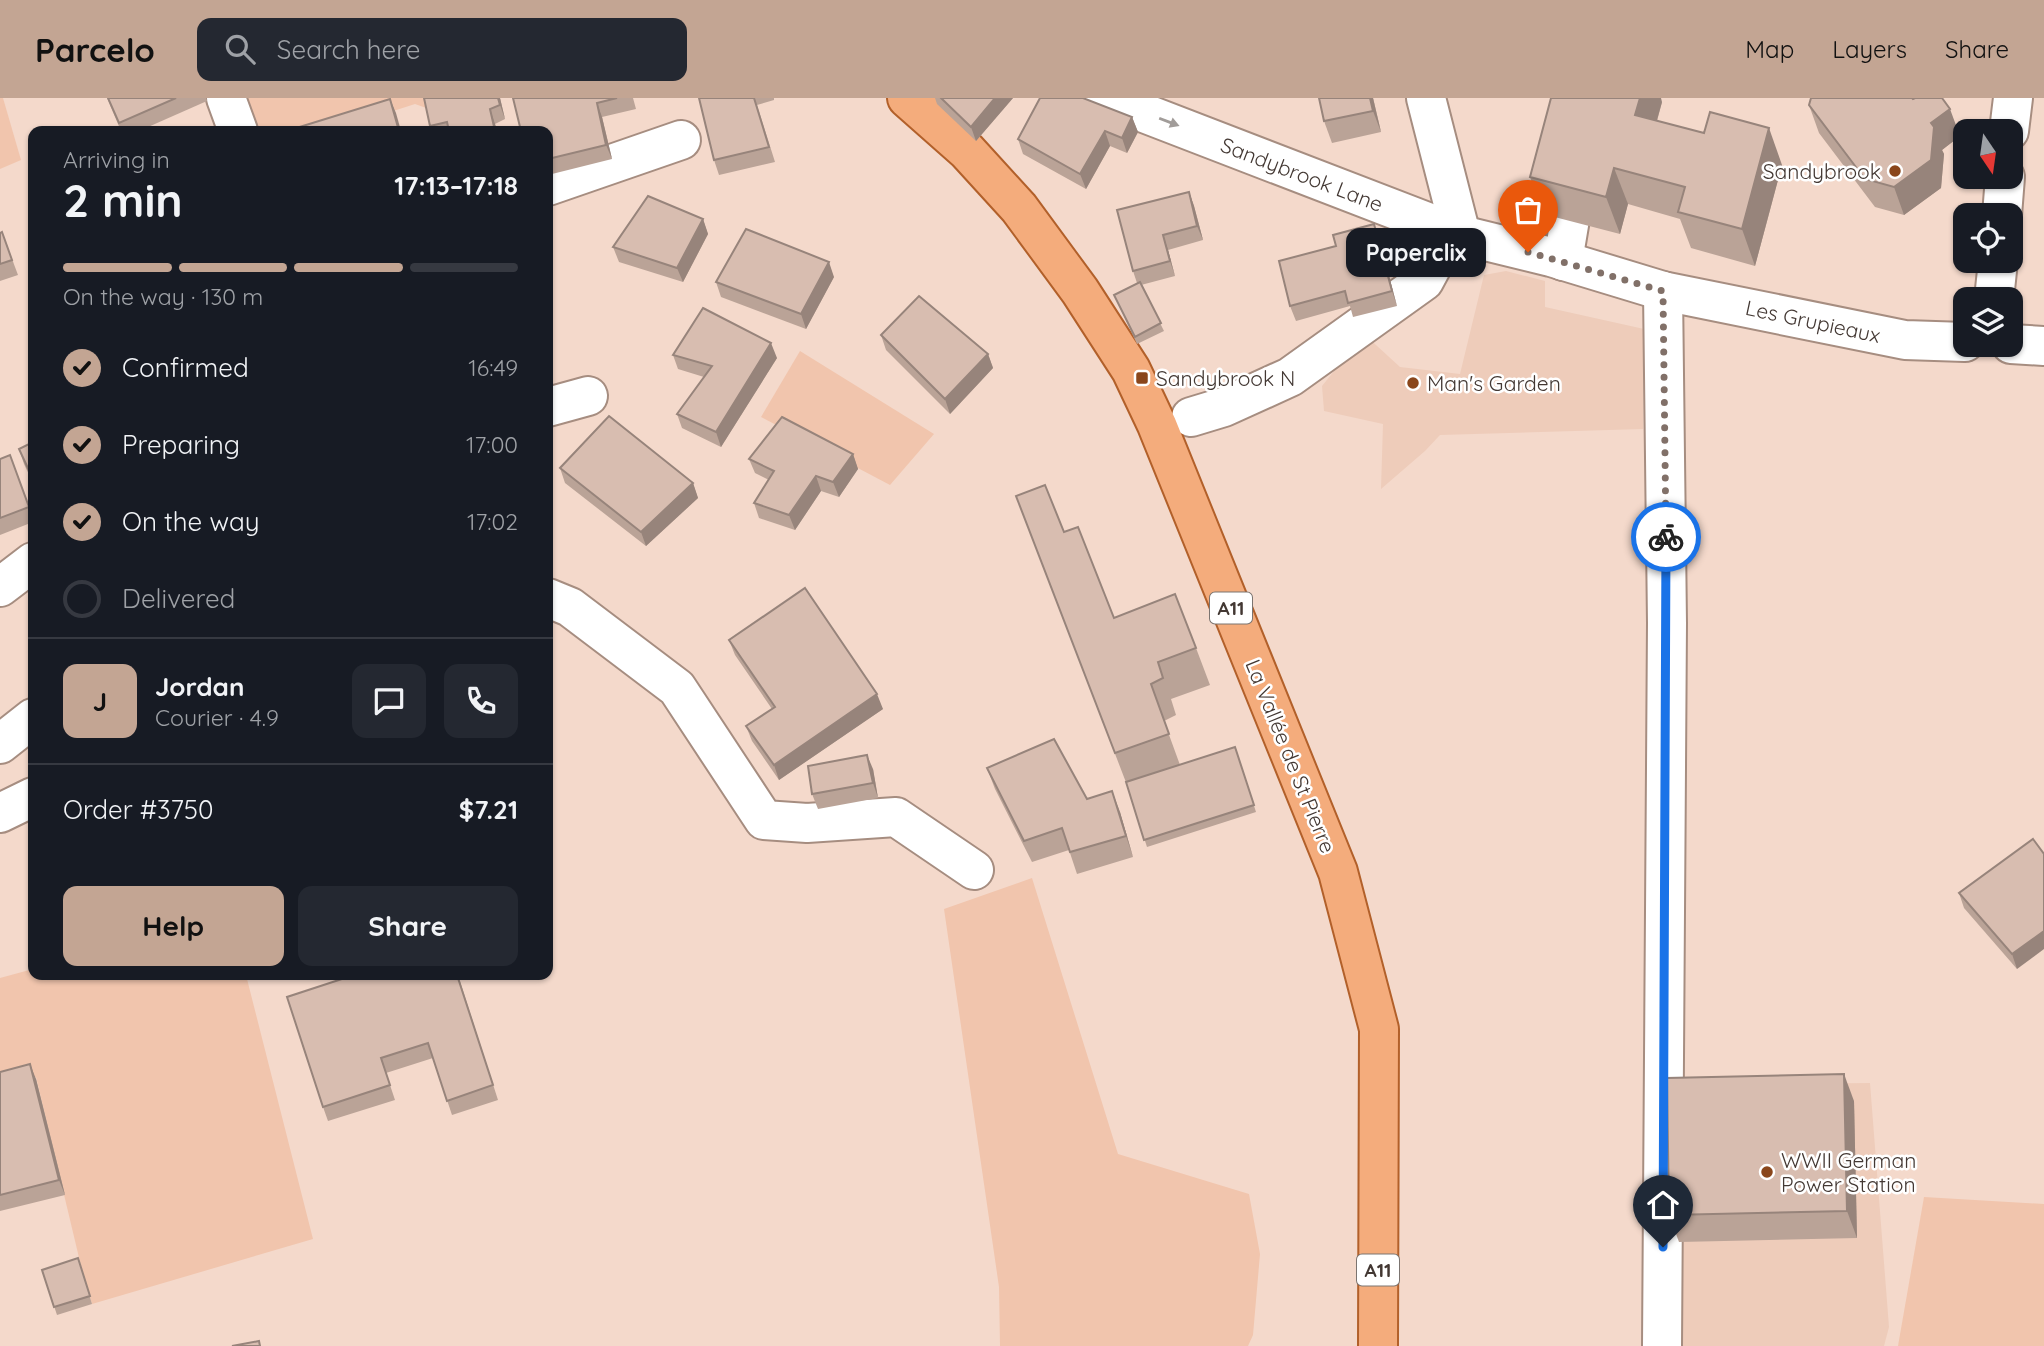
<!DOCTYPE html>
<meta charset="utf-8">
<style>
:root{--surface:#171b24;--page:#242831;--text:#f1f3f6;--muted:#9ea1a6;--line:#363941;--accent:#c3a593}
body{margin:0;font-family:Quicksand,sans-serif;background:var(--page);color:var(--text);height:100vh;display:flex;flex-direction:column;font-size:26px;white-space:nowrap}
*{box-sizing:border-box;margin:0}
p{font-size:23px;color:var(--muted)}
.icon{flex:none;width:38px;height:38px;fill:none;stroke:currentColor;stroke-width:2;stroke-linecap:round;stroke-linejoin:round}
.map{position:relative;flex:1;overflow:hidden}
.details{position:absolute;left:28px;top:28px;width:525px;height:854px;display:flex;flex-direction:column;background:var(--surface);border-radius:14px;box-shadow:0 2px 5px #0004}
.details>*{flex:none}
.needle{width:46px;rotate:167deg}
.buttons{position:absolute;left:1953px;top:21px;display:grid;gap:14px}
.buttons a{display:grid;place-items:center;width:70px;height:70px;border-radius:14px;background:var(--surface);box-shadow:0 2px 5px #0004;font-size:35px}
.pin{position:absolute;display:grid;place-items:center;width:60px;height:60px;color:#fff;margin:-72px -30px;border-radius:50% 50% 50% 0;rotate:-45deg;box-shadow:0 0 7px #0007}
.pin .icon{rotate:45deg}
.courier{position:absolute;display:grid;place-items:center;width:70px;height:70px;margin:-35px;border:5px solid #1a73e8;border-radius:50%;background:#fff;color:#222;box-shadow:0 2px 9px #0007}
.bubble{position:absolute;height:49px;border-radius:14px;background:var(--surface);box-shadow:0 2px 5px #0004;font-size:23px;font-weight:700;line-height:49px;text-align:center}
.headline em{font-style:normal;font-weight:700}
.headline div{display:flex;flex-direction:column-reverse}
.headline{display:flex;align-items:center;justify-content:space-between;height:119px;padding:0 35px}
h1{font-size:46px;font-weight:700;line-height:52px}
.bar{display:grid;grid-template-columns:repeat(4,1fr);gap:10px 7px;align-content:center;height:84px;padding:0 35px}
.bar i{height:9px;border-radius:5px;background:var(--line)}
.bar .active{background:var(--accent)}
.bar p{grid-column:span 4}
.line{display:flex;align-items:center;gap:18px;padding:0 35px;border-top:2px solid var(--line)}
.line div{flex:1}
.round{display:grid;place-items:center;flex:none;width:74px;height:74px;border-radius:14px;background:var(--page)}
ol{padding:0 35px;list-style:none}
li{display:flex;align-items:center;gap:21px;height:77px}
li p{margin-inline-start:auto}
li .icon{padding:7px;border-radius:50%;background:var(--accent);color:#111;stroke-width:4}
li:last-child{color:var(--muted)}
li i{width:38px;height:38px;border:4px solid var(--line);border-radius:50%}
.cta{display:flex;gap:14px;margin-top:auto;padding:14px 35px}
.cta a{flex:1;height:80px;border-radius:14px;background:var(--accent);color:#111;font-size:28px;font-weight:700;line-height:80px;text-align:center}
.cta a+a{background:var(--page);color:var(--text)}
header{display:flex;align-items:center;gap:42px;box-sizing:border-box;height:98px;padding:0 35px;background:var(--accent);color:#111}
header strong{font-size:33px}
nav{display:flex;gap:38px;margin-inline-start:auto;font-size:24px}
.search{width:490px;height:63px;background:var(--page);display:flex;align-items:center;gap:18px;box-sizing:border-box;padding:0 24px;border-radius:14px;color:var(--muted);font-size:26px}
.map>svg:first-child{display:block}
</style>
<header>
<strong>Parcelo</strong>
<div class="search"><svg class="icon" aria-label="search" viewBox="0 0 24 24"><circle cx="10" cy="10" r="6"/><path d="M15 15l6 6"/></svg>Search here</div>
<nav><a>Map</a><a>Layers</a><a>Share</a></nav>
</header>
<div class="map">
<svg width="2044" height="1248" viewBox="0 0 2044 1248">
<rect width="100%" height="100%" fill="#f4d9cb"/>
<g fill="#eeccba">
<polygon points="1506,173 1545,183 1545,209 1644,231 1643,331 1440,337 1425,353 1381,391 1383,326 1324,313 1322,288 1364,236 1400,269 1460,276 1484,177"/>
<polygon points="1870,985 1889,1229 1884,1248 1682,1248 1675,987"/>
</g>
<g fill="#f1c5ad">
<polygon points="0,0 3,0 21,62 0,71"/>
<polygon points="245,0 465,0 429,11 415,6 331,33 258,33"/>
<polygon points="800,253 934,336 890,387 761,319"/>
<polygon points="1032,780 1118,1056 1249,1096 1260,1156 1253,1237 1248,1248 1000,1248 999,1189 944,811"/>
<polygon points="33,871 33,877 246,877 313,1141 92,1206 81,1168 36,979 0,986 0,880"/>
<polygon points="1924,1099 2044,1106 2044,1248 1898,1248"/>
</g>
<g fill="none" stroke-linecap="round" stroke-linejoin="round">
<defs>
<g id="minor">
<polyline points="226,0 238,33"/>
<polyline points="1105,0 1461,137 1551,159 1663,193 1905,242 1965,244"/>
<polyline points="1426,0 1461,137"/>
<polyline points="2009,33 2013,0"/>
<polyline points="548,88 681,42"/>
<polyline points="2002,117 2005,79"/>
<polyline points="1563,163 1588,13 1595,0"/>
<polyline points="1994,201 1998,163"/>
<polyline points="2011,246 2044,248"/>
<polyline points="548,309 588,298"/>
<polyline points="1191,319 1224,309 1290,279 1424,183 1438,157 1445,130"/>
<polyline points="0,489 33,464"/>
<polyline points="548,500 570,509 677,590 764,722 807,725 896,719 974,772"/>
<polyline points="0,646 33,620"/>
<polyline points="0,715 33,699"/>
<polyline points="1662,1248 1667,525 1663,193"/>
</g>
<polyline id="major" points="907,0 967,53 1019,110 1080,193 1131,272 1157,327 1338,774 1379,931 1378,1248"/>
</defs>
<use href="#minor" stroke="#a68d80" stroke-width="42"/>
<use href="#major" stroke="#b2602a" stroke-width="42"/>
<use href="#minor" stroke="#fff" stroke-width="38"/>
<use href="#major" stroke="#f4ac7c" stroke-width="38"/>
</g>
<g fill="#baa397">
<polygon points="107,0 206,0 207,3 139,33 121,33"/>
<polygon points="500,0 505,21 495,26 497,33 433,33 430,28"/>
<polygon points="513,0 633,0 636,11 602,19 612,61 548,77 548,33"/>
<polygon points="699,0 774,0 774,2 757,7 775,64 719,77 714,62"/>
<polygon points="935,0 1013,0 976,43 937,6"/>
<polygon points="1319,0 1373,0 1381,34 1332,45 1324,23"/>
<polygon points="1943,1 1960,38 1942,52 1944,56 1941,90 1904,117 1875,109 1819,35 1809,7"/>
<polygon points="1662,4 1657,23 1782,67 1755,168 1691,150 1680,121 1628,106 1620,136 1543,116 1530,79"/>
<polygon points="1132,19 1138,34 1127,55 1110,48 1086,91 1023,56 1018,41"/>
<polygon points="1189,94 1194,108 1203,142 1168,152 1175,178 1141,187 1164,233 1137,246 1114,197 1137,185 1133,173"/>
<polygon points="703,121 708,136 683,184 619,164 613,149"/>
<polygon points="1374,126 1379,141 1397,208 1353,219 1350,208 1296,223 1290,208 1336,148"/>
<polygon points="2,134 18,177 0,183 0,135"/>
<polygon points="834,179 806,231 721,199 716,184"/>
<polygon points="881,237 988,256 993,270 950,316 886,252"/>
<polygon points="673,257 777,260 721,349 682,330 677,316 704,279 678,271"/>
<polygon points="33,344 33,385 24,366 19,351"/>
<polygon points="853,356 858,371 839,399 821,393 795,432 759,420 754,405 769,382 755,375 749,361"/>
<polygon points="10,357 33,420 33,424 0,437 0,361"/>
<polygon points="560,370 693,385 698,400 646,448 565,385"/>
<polygon points="1016,398 1064,434 1114,520 1196,550 1210,587 1171,601 1176,617 1164,623 1180,667 1235,649 1256,714 1147,749 1127,687"/>
<polygon points="729,542 883,611 779,682 752,643 746,628 772,611 735,557"/>
<polygon points="987,670 1087,701 1120,714 1133,759 1077,776 1069,752 1032,764 995,691"/>
<polygon points="873,671 878,700 818,711 812,696"/>
<polygon points="2033,741 2017,871 1964,810 1959,795"/>
<polygon points="354,877 458,877 498,1002 452,1017 433,960 386,975 395,1002 328,1023 323,1009"/>
<polygon points="0,974 36,981 65,1097 0,1113"/>
<polygon points="1854,1003 1857,1140 1679,1144 1669,1117"/>
<polygon points="78,1160 92,1206 57,1217 42,1172"/>
</g>
<g fill="#97847b">
<polygon points="498,0 500,0 505,21 500,7"/>
<polygon points="995,0 1013,0 976,43 971,29"/>
<polygon points="1370,0 1373,0 1381,34 1373,13"/>
<polygon points="1640,0 1661,0 1662,4 1648,54 1635,17"/>
<polygon points="390,1 396,15 401,33 399,33"/>
<polygon points="597,5 602,19 612,61 606,47"/>
<polygon points="490,11 495,26 497,33 495,33"/>
<polygon points="1950,11 1960,38 1942,52 1944,56 1941,90 1904,117 1894,89 1931,25"/>
<polygon points="1132,19 1138,34 1127,55 1122,40"/>
<polygon points="1769,30 1782,67 1755,168 1742,131"/>
<polygon points="1105,33 1110,48 1086,91 1080,76"/>
<polygon points="1614,70 1628,106 1620,136 1606,99"/>
<polygon points="1189,94 1194,108 1203,142 1197,128"/>
<polygon points="703,121 708,136 683,184 677,170"/>
<polygon points="1374,126 1379,141 1397,208 1392,193"/>
<polygon points="1163,137 1168,152 1175,178 1170,163"/>
<polygon points="829,164 834,179 806,231 801,216"/>
<polygon points="771,245 777,260 721,349 716,334"/>
<polygon points="988,256 993,270 950,316 945,301"/>
<polygon points="853,356 858,371 839,399 833,384"/>
<polygon points="816,378 821,393 795,432 789,417"/>
<polygon points="693,385 698,400 646,448 641,434"/>
<polygon points="877,596 883,611 779,682 774,667"/>
<polygon points="867,657 873,671 878,700 873,685"/>
<polygon points="1112,693 1120,714 1133,759 1126,738"/>
<polygon points="2044,833 2044,851 2017,871 2012,856"/>
<polygon points="30,966 36,981 65,1097 59,1082"/>
<polygon points="1844,976 1854,1003 1857,1140 1847,1113"/>
</g>
<g fill="#d8bdb0" stroke="#97847b" stroke-width="2">
<polygon points="108,0 176,0 119,25"/>
<polygon points="424,0 498,0 500,7 490,11 495,33 449,33 447,24 430,28"/>
<polygon points="513,0 617,0 597,5 606,47 548,61 548,33 521,33"/>
<polygon points="699,0 754,0 769,49 714,62"/>
<polygon points="941,0 995,0 971,29"/>
<polygon points="1040,0 1083,0 1132,19 1122,40 1105,33 1080,76 1018,41"/>
<polygon points="1319,0 1370,0 1373,13 1324,23"/>
<polygon points="1551,0 1640,0 1635,17 1704,35 1710,14 1769,30 1742,131 1678,114 1685,89 1614,70 1606,99 1530,79"/>
<polygon points="1811,0 1912,0 1913,1 1915,0 1942,0 1950,11 1931,25 1934,29 1931,62 1894,89 1865,81 1809,7"/>
<polygon points="390,1 399,33 293,33 293,31"/>
<polygon points="1189,94 1197,128 1163,137 1170,163 1133,173 1117,112"/>
<polygon points="648,98 703,121 677,170 613,149"/>
<polygon points="1374,126 1392,193 1348,205 1345,193 1290,208 1279,163 1336,148 1333,137"/>
<polygon points="746,131 829,164 801,216 716,184"/>
<polygon points="2,134 12,162 0,166 0,135"/>
<polygon points="1140,184 1161,225 1135,239 1114,197"/>
<polygon points="919,198 988,256 945,301 881,237"/>
<polygon points="703,210 771,245 716,334 677,316 712,268 673,257"/>
<polygon points="609,318 693,385 641,434 560,370"/>
<polygon points="782,319 853,356 833,384 816,378 789,417 754,405 774,373 749,361"/>
<polygon points="33,344 33,381 19,351"/>
<polygon points="10,357 29,409 0,420 0,361"/>
<polygon points="1045,387 1064,434 1078,429 1114,520 1175,496 1196,550 1158,564 1163,580 1151,586 1169,636 1115,655 1016,398"/>
<polygon points="805,490 877,596 774,667 746,628 775,609 729,542"/>
<polygon points="1054,641 1087,701 1112,693 1126,738 1070,754 1062,730 1024,743 987,670"/>
<polygon points="1235,649 1254,707 1144,742 1126,684"/>
<polygon points="867,657 873,685 812,696 808,668"/>
<polygon points="2033,741 2044,756 2044,833 2012,856 1959,795"/>
<polygon points="354,877 457,877 493,987 447,1003 428,945 381,960 390,987 323,1009 287,899"/>
<polygon points="30,966 59,1082 0,1097 0,974"/>
<polygon points="1844,976 1847,1113 1669,1117 1667,980"/>
<polygon points="78,1160 90,1198 54,1209 42,1172"/>
<polygon points="259,1243 260,1248 232,1248"/>
</g>
<defs><path id="oneway-solid" d="M-6-.8H1V-3.2L6.5 0L1 3.2V.8H-6Z" transform="scale(1.75)"/></defs>
<use fill="#a19c99" href="#oneway-solid" transform="translate(1169 24) rotate(21)"/>
<g fill="none" stroke-linecap="round" stroke-linejoin="round">
<polyline stroke="#817068" stroke-width="7" stroke-dasharray="0 12.6" points="1528,154 1663,193 1666,439"/>
<polyline stroke="#1a73e8" stroke-width="9" points="1663,1149 1666,439"/>
</g>
<g fill="#8a461b" stroke="#fff" stroke-width="2.5">
<circle cx="1895" cy="73" r="7"/>
<rect x="1135" y="273" width="14" height="14" rx="3.5"/>
<circle cx="1413" cy="285" r="7"/>
<circle cx="1767" cy="1074" r="7"/>
</g>
<g text-anchor="middle" dominant-baseline="central" stroke-width="5" stroke-linejoin="round" paint-order="stroke">
<g fill="#fff" stroke="#7b7470" stroke-width="2">
<rect x="1210" y="494.5" width="42" height="31" rx="5"/>
<rect x="1357" y="1156.5" width="42" height="31" rx="5"/>
</g>
<g font-size="19" font-weight="bold" fill="#433833">
<text x="1231" y="510">A11</text>
<text x="1378" y="1172">A11</text>
</g>
<g font-size="21" fill="#433833" stroke="#fff" text-anchor="start">
<text x="1881" y="73" text-anchor="end">Sandybrook</text>
<text x="1156" y="280">Sandybrook N</text>
<text x="1427" y="285">Man's Garden</text>
<text x="1781" y="1062">WWII German<tspan x="1781" dy="24">Power Station</tspan></text>
</g>
<g font-size="21" fill="#433833" stroke="#fff">
<text transform="translate(1302 76) rotate(21)">Sandybrook Lane</text>
<text transform="translate(1813 223) rotate(12)">Les Grupieaux</text>
<text transform="translate(1291 658) rotate(68)">La Vallée de St Pierre</text>
</g>
</g>
</svg>
<div class="buttons">
<a><svg class="needle" viewBox="-14 -14 28 28"><path d="M0-13l5 13h-10z" fill="#e53935"/><path d="M0 13l5-13h-10z" fill="#9ea1a6"/></svg></a>
<a><svg class="icon" aria-label="locate" viewBox="0 0 24 24"><circle cx="12" cy="12" r="6"/><path d="M12 2v4M12 18v4M2 12h4M18 12h4"/></svg></a>
<a><svg class="icon" aria-label="layers" viewBox="0 0 24 24"><path d="M12 4l9 5-9 5-9-5zM3 14l9 5 9-5"/></svg></a>
</div>
<div class="pin" style="left:1528px;top:154px;background:#ea580c"><svg class="icon" aria-label="bag" viewBox="0 0 24 24"><path d="M5 8h14l-1 12H6zM9 8a3 3 0 0 1 6 0"/></svg></div>
<div class="pin" style="left:1663px;top:1149px;background:#1f2937"><svg class="icon" aria-label="home" viewBox="0 0 24 24"><path d="M3 11l9-7 9 7M6 9v11h12V9"/></svg></div>
<div class="courier" style="left:1666px;top:439px"><svg class="icon" aria-label="bike" viewBox="0 0 24 24"><circle cx="6" cy="16" r="4"/><circle cx="18" cy="16" r="4"/><path d="M6 16l4-8h5l3 8M10 8l3 8H6M13 5h3"/></svg></div>
<div class="bubble" style="left:1346px;top:130px;width:140px">Paperclix</div>
<section class="details">
<div class="headline"><div><h1>2 min</h1><p>Arriving in</p></div><em>17:13–17:18</em></div>
<div class="bar"><i class="active"></i><i class="active"></i><i class="active"></i><i></i><p>On the way · 130 m</p></div>
<ol>
<li><svg class="icon" aria-label="check" viewBox="0 0 24 24"><path d="M5 12l5 5 9-10"/></svg>Confirmed<p>16:49</p></li>
<li><svg class="icon" aria-label="check" viewBox="0 0 24 24"><path d="M5 12l5 5 9-10"/></svg>Preparing<p>17:00</p></li>
<li><svg class="icon" aria-label="check" viewBox="0 0 24 24"><path d="M5 12l5 5 9-10"/></svg>On the way<p>17:02</p></li>
<li><i></i>Delivered</li>
</ol>
<div class="line" style="height:126px"><b class="round" style="background:var(--accent);color:#111">J</b><div><b>Jordan</b><p>Courier · 4.9</p></div><a class="round"><svg class="icon" aria-label="chat" viewBox="0 0 24 24"><path d="M4 5h16v11H9l-5 4z"/></svg></a><a class="round"><svg class="icon" aria-label="phone" viewBox="0 0 24 24"><path d="M5 4h4l2 5-3 2q2 4 5 5l2-3 5 2v4C11 20 4 13 5 4z"/></svg></a></div>
<div class="line" style="height:91px"><div>Order #3750</div><b>$7.21</b></div>
<div class="cta"><a>Help</a><a>Share</a></div>
</section>
</div>
